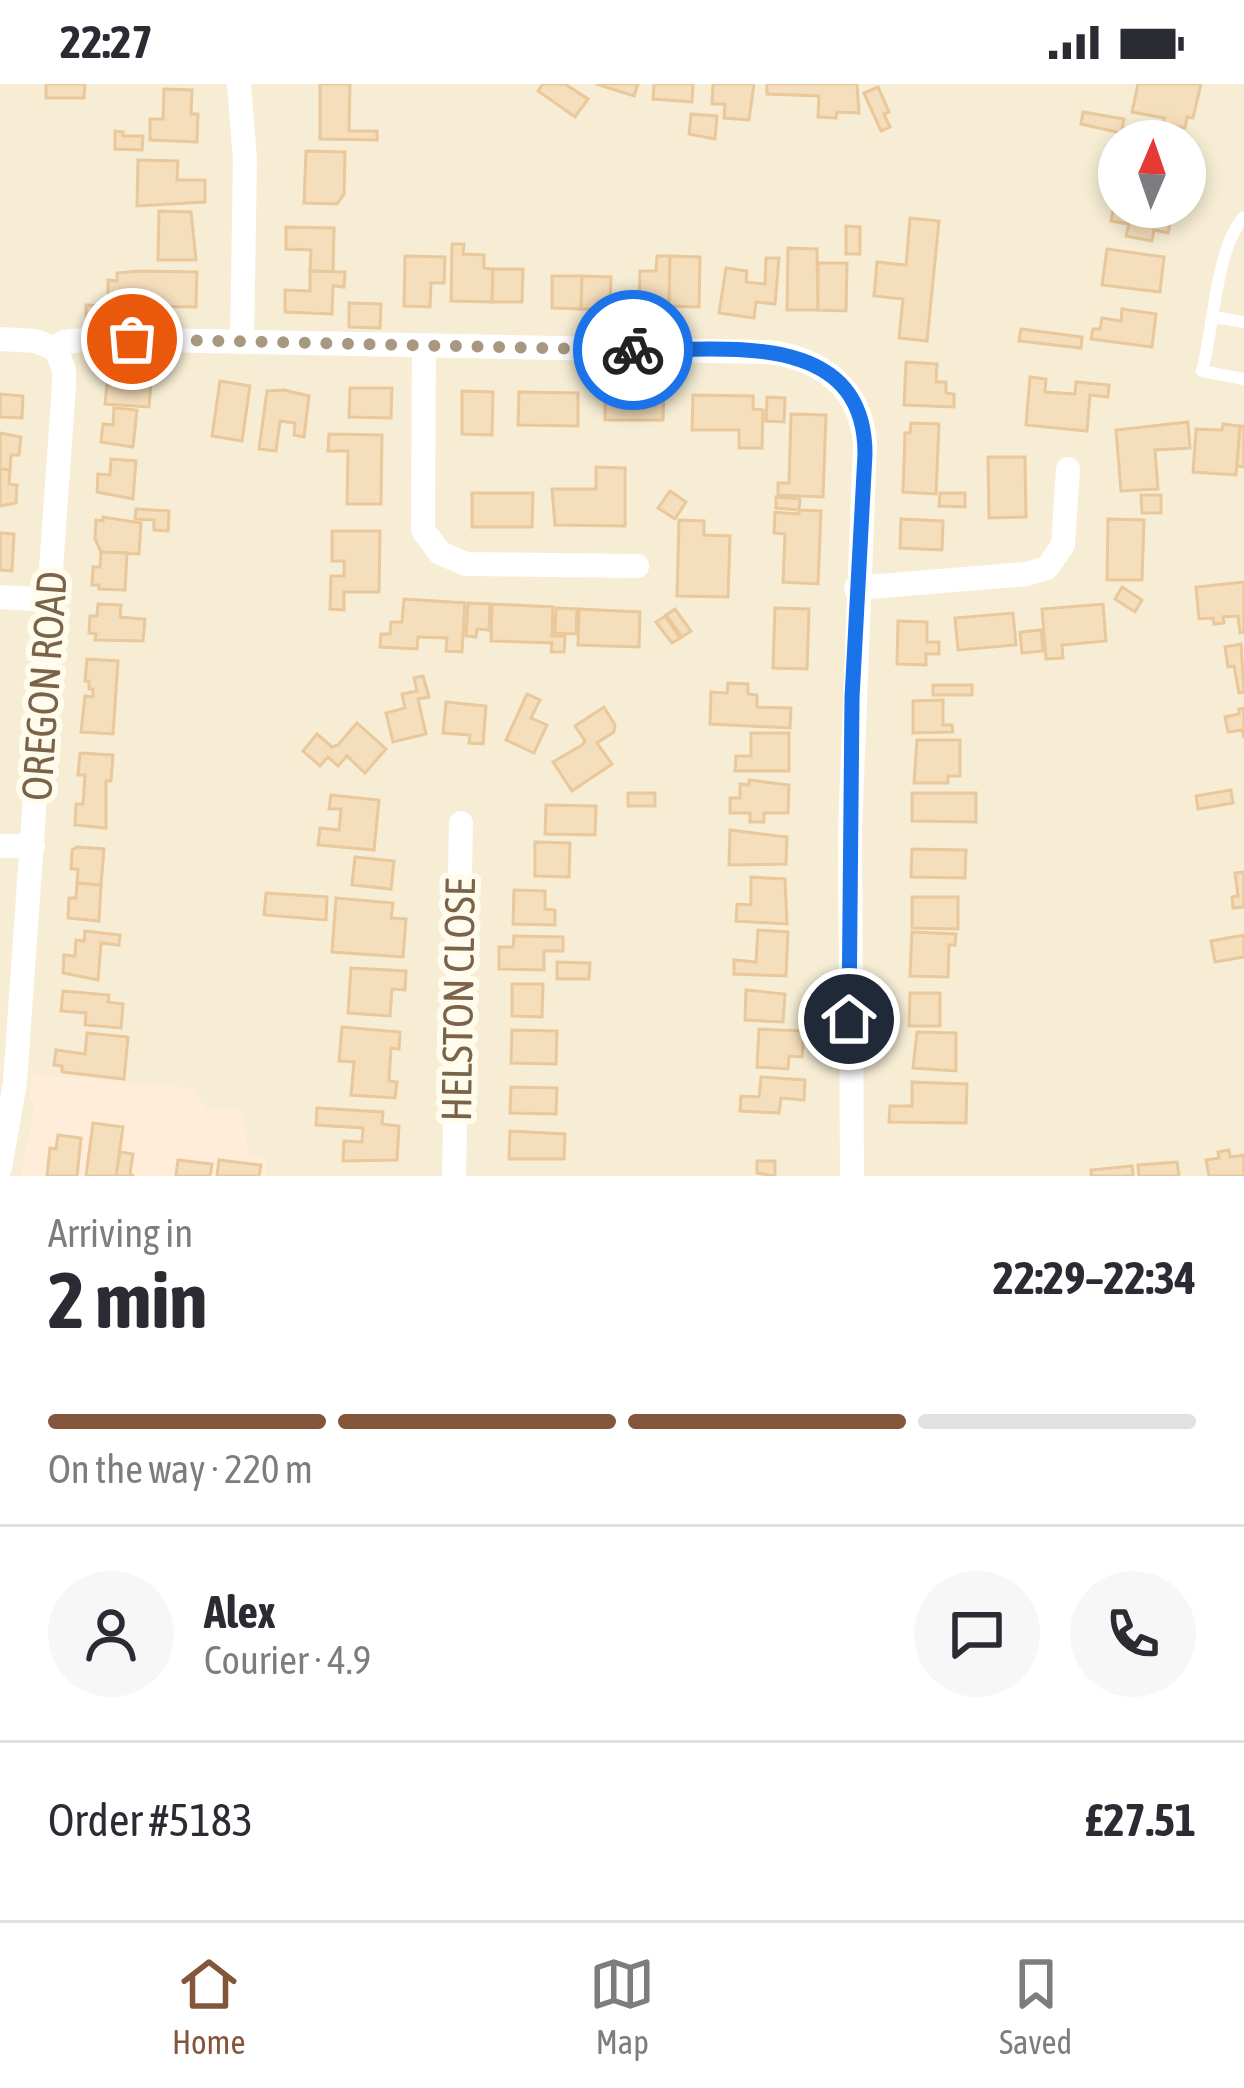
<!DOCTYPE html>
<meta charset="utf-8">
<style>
:root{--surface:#fff;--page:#f7f7f7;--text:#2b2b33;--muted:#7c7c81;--line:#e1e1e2;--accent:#83563b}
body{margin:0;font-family:"Asap Condensed",sans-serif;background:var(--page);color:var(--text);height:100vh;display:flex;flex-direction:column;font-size:45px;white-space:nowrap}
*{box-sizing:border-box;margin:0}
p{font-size:39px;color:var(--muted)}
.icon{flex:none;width:66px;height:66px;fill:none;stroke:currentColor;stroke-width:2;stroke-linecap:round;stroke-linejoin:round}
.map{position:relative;height:1092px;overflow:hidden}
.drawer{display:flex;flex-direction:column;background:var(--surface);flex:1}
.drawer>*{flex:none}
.needle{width:78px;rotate:2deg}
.tools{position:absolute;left:1098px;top:36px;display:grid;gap:24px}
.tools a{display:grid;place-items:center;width:108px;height:108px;border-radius:50%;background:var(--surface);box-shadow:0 6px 18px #0003;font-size:60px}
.pin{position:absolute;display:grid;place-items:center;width:102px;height:102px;color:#fff;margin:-51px;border:6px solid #fff;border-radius:50%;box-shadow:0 3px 12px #0007}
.courier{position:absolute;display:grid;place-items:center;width:120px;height:120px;margin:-60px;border:9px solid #1a73e8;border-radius:50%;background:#fff;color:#222;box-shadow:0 3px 15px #0007}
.head em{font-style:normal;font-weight:700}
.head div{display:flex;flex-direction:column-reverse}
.head{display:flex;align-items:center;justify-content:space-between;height:204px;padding:0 48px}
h1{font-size:78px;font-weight:700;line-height:90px}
.bar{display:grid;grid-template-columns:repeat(4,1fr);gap:18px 12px;align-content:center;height:144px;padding:0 48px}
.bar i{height:15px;border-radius:9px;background:var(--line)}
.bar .current{background:var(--accent)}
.bar p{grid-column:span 4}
.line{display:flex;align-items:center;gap:30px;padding:0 48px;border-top:3px solid var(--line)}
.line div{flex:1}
.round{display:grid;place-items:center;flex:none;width:126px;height:126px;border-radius:63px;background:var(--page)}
.status{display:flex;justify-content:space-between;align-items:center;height:84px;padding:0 60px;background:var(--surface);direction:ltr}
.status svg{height:33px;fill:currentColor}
.menu{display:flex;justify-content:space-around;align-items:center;height:168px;border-top:3px solid var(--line);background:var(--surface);font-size:33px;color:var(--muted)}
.menu a{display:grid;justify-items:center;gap:6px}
.menu .current{color:var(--accent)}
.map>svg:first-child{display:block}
</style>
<div class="status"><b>22:27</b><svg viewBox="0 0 49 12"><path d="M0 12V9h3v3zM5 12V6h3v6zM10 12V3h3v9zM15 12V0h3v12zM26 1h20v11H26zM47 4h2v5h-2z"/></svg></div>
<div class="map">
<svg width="1244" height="1092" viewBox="0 0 1244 1092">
<rect width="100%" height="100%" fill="#fef9e6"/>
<path fill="#f6edd4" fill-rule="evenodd" d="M0,0h1244v1092h-1244zM1119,57h66v66h-66z"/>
<polygon fill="#ffecd9" points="32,990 191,1004 206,1024 243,1027 248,1071 267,1076 266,1092 21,1092 34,1023 29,1013"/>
<g fill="#f5debc" stroke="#e9c89b" stroke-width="3">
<polygon points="46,0 85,0 84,14 46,14"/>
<polygon points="320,0 350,0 349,47 377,47 377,56 320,55"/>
<polygon points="543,0 565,0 588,15 575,33 538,7"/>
<polygon points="596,0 638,0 634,12"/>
<polygon points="654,0 693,0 692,18 653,15"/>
<polygon points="713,0 754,0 749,36 724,34 725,20 712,20"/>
<polygon points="767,0 857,0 859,29 837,28 836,34 818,33 819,12 767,10"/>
<polygon points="1138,0 1201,0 1193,34 1187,33 1185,44 1163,39 1164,34 1132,28"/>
<polygon points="878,3 889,28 884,30 890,43 881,47 864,9"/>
<polygon points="164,5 192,6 191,30 198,30 197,58 150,56 150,35 163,35"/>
<polygon points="1083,28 1124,35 1121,49 1081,40"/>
<polygon points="691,30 717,32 715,55 689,50"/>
<polygon points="1124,44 1186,56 1185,63 1185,57 1121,57"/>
<polygon points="115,47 123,48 123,52 143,52 142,66 115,65"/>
<polygon points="306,67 345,68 344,110 337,120 304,119"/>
<polygon points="138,76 178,77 177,96 205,96 205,118 137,122"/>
<polygon points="1109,93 1119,95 1119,123 1173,123 1168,149 1154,146 1152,157 1126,152 1129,140 1111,137 1117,105 1107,103"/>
<polygon points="159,127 191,128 196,176 158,176"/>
<polygon points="910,134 939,137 927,257 899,254 903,215 874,212 877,178 906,181"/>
<polygon points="846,142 860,143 860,170 846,170"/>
<polygon points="286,143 334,144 333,188 310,187 311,166 286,165"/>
<polygon points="452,160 464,160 463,170 484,171 484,184 493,185 492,218 451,217"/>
<polygon points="788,164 817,165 818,226 787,226"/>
<polygon points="1107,165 1164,173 1160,208 1102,201"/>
<polygon points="405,172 445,173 444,199 431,199 430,223 404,222"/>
<polygon points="657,172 670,172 669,222 639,221 640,187 656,187"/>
<polygon points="670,172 700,173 699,223 669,222"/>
<polygon points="766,174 779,174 775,220 756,218 754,234 719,229 726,184 747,187 746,198 765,200"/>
<polygon points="818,179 847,179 846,227 818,226"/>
<polygon points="493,185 523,185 522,218 492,218"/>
<polygon points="138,187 197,188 196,223 137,222 137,217 116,217 117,210 108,210 108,196 117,197 117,189"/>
<polygon points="310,187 345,188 344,203 333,202 332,230 285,228 285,206 310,207"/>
<polygon points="552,192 582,192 581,225 552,224"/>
<polygon points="582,192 611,193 610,225 581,225"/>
<polygon points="349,219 381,220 380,244 349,243"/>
<polygon points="86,221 112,222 112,238 86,237"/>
<polygon points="1122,225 1156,230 1152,263 1091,255 1093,245 1100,245 1102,234 1121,237"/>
<polygon points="1021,245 1082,253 1081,264 1019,257"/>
<polygon points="906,278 937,280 936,298 946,298 946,309 954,310 954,323 904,321"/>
<polygon points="124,282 152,283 149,323 105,320 107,300 122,301"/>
<polygon points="1030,293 1046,295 1045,308 1075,310 1076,298 1109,301 1108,313 1090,311 1087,347 1026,341"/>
<polygon points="220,297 250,302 242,357 212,352"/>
<polygon points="350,304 392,304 391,334 349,333"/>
<polygon points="605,304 664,304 663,336 605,336"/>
<polygon points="284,306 309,312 304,353 294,351 295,339 280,337 276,367 259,365 267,307"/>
<polygon points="462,307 493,308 492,351 462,350"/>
<polygon points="519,308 578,309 578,342 518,341"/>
<polygon points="0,310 23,312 22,334 0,333"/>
<polygon points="693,311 753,312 753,325 763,326 762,364 739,364 739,346 692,346"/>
<polygon points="767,313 785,314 784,338 766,337"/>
<polygon points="114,324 137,326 133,363 101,358 103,340 113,341"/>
<polygon points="791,330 826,331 823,413 778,411 778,399 789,399"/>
<polygon points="1188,338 1190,364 1155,366 1158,405 1121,407 1116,346"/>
<polygon points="911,339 939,340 936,410 903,408 905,349 910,349"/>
<polygon points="1223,340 1240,342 1236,391 1193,388 1196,345 1222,346"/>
<polygon points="1240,342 1244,342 1244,383 1237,382"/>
<polygon points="0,349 21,353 19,371 11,371 10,386 0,385"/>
<polygon points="329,350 382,351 381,420 347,420 348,367 328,367"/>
<polygon points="988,373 1025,373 1026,433 989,434"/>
<polygon points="111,375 136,377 133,415 97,408 98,390 110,391"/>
<polygon points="596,383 625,384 625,442 555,441 552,405 596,405"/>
<polygon points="0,385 10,386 9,400 17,401 16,419 0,422"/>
<polygon points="670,407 686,418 675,435 658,424"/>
<polygon points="472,409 533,409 532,443 472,443"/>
<polygon points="940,409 965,409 965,423 939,422"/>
<polygon points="1141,411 1161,411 1161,429 1142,429"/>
<polygon points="776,413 800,415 799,426 776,424"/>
<polygon points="136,425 169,427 168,447 154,446 154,436 135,435"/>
<polygon points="799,426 821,427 818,500 783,498 785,450 774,449 775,428 799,430"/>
<polygon points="103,433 141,439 139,470 101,468 95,455 96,436 103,437"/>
<polygon points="901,435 943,437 942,466 900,464"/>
<polygon points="1108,435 1144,436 1142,496 1107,496"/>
<polygon points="679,436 704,437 704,451 730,452 728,513 677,512"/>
<polygon points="332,447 380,447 379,508 344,508 344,526 330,525 331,492 344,492 344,477 332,477"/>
<polygon points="0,449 14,450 12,487 0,486"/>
<polygon points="101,468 127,469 125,506 99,505 99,501 92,501 93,483 100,483"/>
<polygon points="1244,498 1244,548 1240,549 1238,532 1223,533 1224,539 1214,540 1213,534 1199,535 1196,503"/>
<polygon points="1122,503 1142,516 1135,528 1115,515"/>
<polygon points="404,515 465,519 462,568 446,567 447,554 418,553 417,565 380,563 381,550 390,550 391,538 402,538"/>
<polygon points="468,519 490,520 489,546 477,545 476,553 466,552"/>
<polygon points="98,520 121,521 120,533 145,535 143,557 95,556 96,550 89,549 90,532 97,532"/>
<polygon points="492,520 553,523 552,552 565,552 564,568 551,568 552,559 491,557"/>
<polygon points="1103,520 1106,557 1062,561 1063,574 1046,575 1042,525"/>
<polygon points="556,524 577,525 576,550 555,549"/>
<polygon points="775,524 809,525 807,585 773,584"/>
<polygon points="579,525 640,528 639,563 578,561"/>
<polygon points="675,525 691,547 682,553 666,531"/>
<polygon points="1013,529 1016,561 958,566 955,534"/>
<polygon points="665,532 680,554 672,559 656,538"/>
<polygon points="898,537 927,538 927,558 939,558 939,570 926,570 926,581 897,580"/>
<polygon points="1041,546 1043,567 1022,569 1020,548"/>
<polygon points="1241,560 1244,608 1239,609 1234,582 1228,583 1225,563"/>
<polygon points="87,575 118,577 113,650 81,648 85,612 93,613 93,605 89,605 89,597 85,597"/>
<polygon points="423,592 429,613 418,615 426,650 393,658 386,629 405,624 402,610 417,607 414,594"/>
<polygon points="728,599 748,600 748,610 757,611 757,623 791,624 790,644 710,640 711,608 727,609"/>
<rect x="933" y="601" width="39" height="10"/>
<polygon points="527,610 540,616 531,634 547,641 534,669 506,656"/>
<polygon points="943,616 943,641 952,641 953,648 913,649 913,617"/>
<polygon points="446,618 486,622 483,660 469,659 470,651 443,649"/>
<polygon points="604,623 615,641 614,648 597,659 612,680 572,707 553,678 582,661 585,657 575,642"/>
<polygon points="1244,624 1244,654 1242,646 1228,648 1225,633 1239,630 1239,625"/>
<polygon points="357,639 386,665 365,689 347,672 338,682 328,673 320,682 303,667 317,650 332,663 338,661"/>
<polygon points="751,649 789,649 789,687 735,687 736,672 751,672"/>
<polygon points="917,656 960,656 960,692 948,692 948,699 914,699"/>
<polygon points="80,669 113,671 111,697 106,697 106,744 75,741 76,720 83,720 85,691 78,691"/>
<polygon points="749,696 789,701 788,729 764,729 764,738 750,738 750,729 730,729 730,714 740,714 740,700 749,701"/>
<polygon points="1231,706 1233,719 1198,725 1196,712"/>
<rect x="628" y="709" width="27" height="13"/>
<polygon points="912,709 976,709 976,738 912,737"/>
<polygon points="331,711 379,716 374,766 318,761 320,744 339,746 341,725 329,725"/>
<polygon points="546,721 596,722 595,751 545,750"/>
<polygon points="730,746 787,753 786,780 729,781"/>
<polygon points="535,758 570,759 569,793 535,792"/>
<polygon points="77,763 104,765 101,801 77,799 78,785 71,785 72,766"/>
<polygon points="912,765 966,766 965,794 911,793"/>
<polygon points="355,773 394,777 391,805 352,801"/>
<polygon points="1244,788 1244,823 1233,824 1232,813 1238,812 1235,789"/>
<polygon points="751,793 785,795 787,840 736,837 737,820 751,821"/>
<polygon points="77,799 101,801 99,837 68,834 69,814 76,814"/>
<polygon points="514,806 545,807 545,825 555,826 555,841 513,840"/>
<polygon points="266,809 327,813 326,836 264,831"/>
<polygon points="912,813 958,813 958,845 912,844"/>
<polygon points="336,814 393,819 391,834 406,835 403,873 332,868"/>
<polygon points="758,846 788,848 786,892 734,890 734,876 756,878"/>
<polygon points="85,847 120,851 119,861 101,859 98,896 63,889 64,871 75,872 76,856 84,857"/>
<polygon points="912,848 956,850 955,861 949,861 948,893 910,892"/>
<polygon points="1244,851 1244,873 1215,878 1211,857"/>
<polygon points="514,852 563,853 563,867 544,867 544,886 499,885 499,863 513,863"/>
<polygon points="557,878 590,879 589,895 557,895"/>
<polygon points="351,884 406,887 405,906 392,905 390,932 348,929"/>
<polygon points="512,900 543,900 542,933 512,932"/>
<polygon points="746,906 785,910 783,938 745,936"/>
<polygon points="63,907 109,911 108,918 123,920 121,944 85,941 86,929 61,927"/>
<polygon points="910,909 940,909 940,942 909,942"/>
<polygon points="342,943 400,948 399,965 391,964 389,997 397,998 395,1014 351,1011 354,978 339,977"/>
<polygon points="759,945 804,947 802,973 789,972 788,985 757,983"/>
<polygon points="512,946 557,947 556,980 511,979"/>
<polygon points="917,948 956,949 956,987 913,984"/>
<polygon points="87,949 128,953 124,995 62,988 62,982 54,981 56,966 85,970"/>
<polygon points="761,993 805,996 804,1016 781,1014 779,1029 740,1027 741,1012 759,1013"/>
<polygon points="912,998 967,1000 966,1039 889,1038 890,1022 912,1022"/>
<polygon points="511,1003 557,1004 556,1030 510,1029"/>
<polygon points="317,1024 383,1028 382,1040 399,1042 397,1076 343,1077 344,1057 362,1058 363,1044 316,1041"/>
<polygon points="93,1039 123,1043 116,1092 86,1092"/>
<polygon points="510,1047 565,1050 564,1075 509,1075"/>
<polygon points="58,1051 81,1054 77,1092 47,1092 50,1064 56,1065"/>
<polygon points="1229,1066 1230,1073 1244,1071 1244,1092 1209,1092 1206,1076 1219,1074 1218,1068"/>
<polygon points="120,1068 133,1070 130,1089 133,1092 116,1092"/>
<polygon points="178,1076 212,1080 210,1092 176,1092"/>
<polygon points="219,1076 261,1081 259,1092 217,1092"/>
<polygon points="757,1077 775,1077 775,1092 757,1089"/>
<polygon points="1177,1078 1179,1092 1139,1092 1138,1081"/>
<polygon points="1132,1082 1133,1092 1091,1092 1091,1086"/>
</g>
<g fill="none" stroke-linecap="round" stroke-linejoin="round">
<g stroke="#fff" stroke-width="12">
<path d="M1244,133c-29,33 -30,111 -42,154l42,8"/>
<polyline points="1214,233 1244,238"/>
</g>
<g stroke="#fff" stroke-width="24">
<polyline points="239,0 245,76 242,256"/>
<path d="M0,255l35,2 21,8 8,-7 32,-3 672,13c53,6 93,36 97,92l-15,386 2,346"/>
<polyline points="424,262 423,446 440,469 466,480 637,482"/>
<polyline points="856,504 1026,490 1047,484 1063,461 1068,385"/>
<polyline points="0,513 51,516"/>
<polyline points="0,762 33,762"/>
<polyline points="0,1084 15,998 64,301 64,286 56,265"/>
<polyline points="454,1092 461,739"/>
</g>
</g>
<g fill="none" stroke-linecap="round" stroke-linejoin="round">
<polyline stroke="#a89880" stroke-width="12" stroke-dasharray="0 21.6" points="132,255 633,266"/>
<path stroke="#1a73e8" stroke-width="15" d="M633,266c87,1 232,-23 232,104l-13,244 -3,321"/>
</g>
<g text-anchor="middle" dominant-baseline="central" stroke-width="12" stroke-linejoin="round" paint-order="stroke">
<g font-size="42" fill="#7a6349" stroke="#fffcee">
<text transform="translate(44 602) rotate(-86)">OREGON ROAD</text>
<text transform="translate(458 916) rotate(-89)">HELSTON CLOSE</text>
</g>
</g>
</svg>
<div class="tools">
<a><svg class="needle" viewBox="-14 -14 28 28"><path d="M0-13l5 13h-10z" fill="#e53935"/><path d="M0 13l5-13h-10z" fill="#7c7c81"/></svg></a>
</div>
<div class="pin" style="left:132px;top:255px;background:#ea580c"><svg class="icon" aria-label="bag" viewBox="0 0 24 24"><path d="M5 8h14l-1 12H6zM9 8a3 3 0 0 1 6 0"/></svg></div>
<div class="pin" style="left:849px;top:935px;background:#1f2937"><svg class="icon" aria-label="home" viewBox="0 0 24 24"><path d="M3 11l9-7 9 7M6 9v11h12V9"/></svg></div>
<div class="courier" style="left:633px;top:266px"><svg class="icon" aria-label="bike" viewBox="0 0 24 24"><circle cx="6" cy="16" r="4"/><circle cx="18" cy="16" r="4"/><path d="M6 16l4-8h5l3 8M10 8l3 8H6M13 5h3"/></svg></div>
</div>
<section class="drawer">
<div class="head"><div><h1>2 min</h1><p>Arriving in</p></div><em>22:29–22:34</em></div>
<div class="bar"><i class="current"></i><i class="current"></i><i class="current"></i><i></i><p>On the way · 220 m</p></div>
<div class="line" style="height:216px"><a class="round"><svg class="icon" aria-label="person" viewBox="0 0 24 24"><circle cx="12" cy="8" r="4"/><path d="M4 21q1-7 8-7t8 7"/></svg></a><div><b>Alex</b><p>Courier · 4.9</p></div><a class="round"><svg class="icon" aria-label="chat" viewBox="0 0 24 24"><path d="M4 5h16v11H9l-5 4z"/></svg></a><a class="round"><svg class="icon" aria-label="phone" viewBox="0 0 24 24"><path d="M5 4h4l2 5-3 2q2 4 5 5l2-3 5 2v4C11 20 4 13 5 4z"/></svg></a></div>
<div class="line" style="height:156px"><div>Order #5183</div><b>£27.51</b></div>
</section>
<nav class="menu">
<a class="current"><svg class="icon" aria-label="home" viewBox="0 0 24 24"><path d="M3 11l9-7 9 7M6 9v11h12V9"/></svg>Home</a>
<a><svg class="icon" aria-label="map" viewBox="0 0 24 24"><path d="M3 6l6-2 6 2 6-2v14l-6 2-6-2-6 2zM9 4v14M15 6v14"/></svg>Map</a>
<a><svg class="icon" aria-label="saved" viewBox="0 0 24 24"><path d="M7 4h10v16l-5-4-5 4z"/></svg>Saved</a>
</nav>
